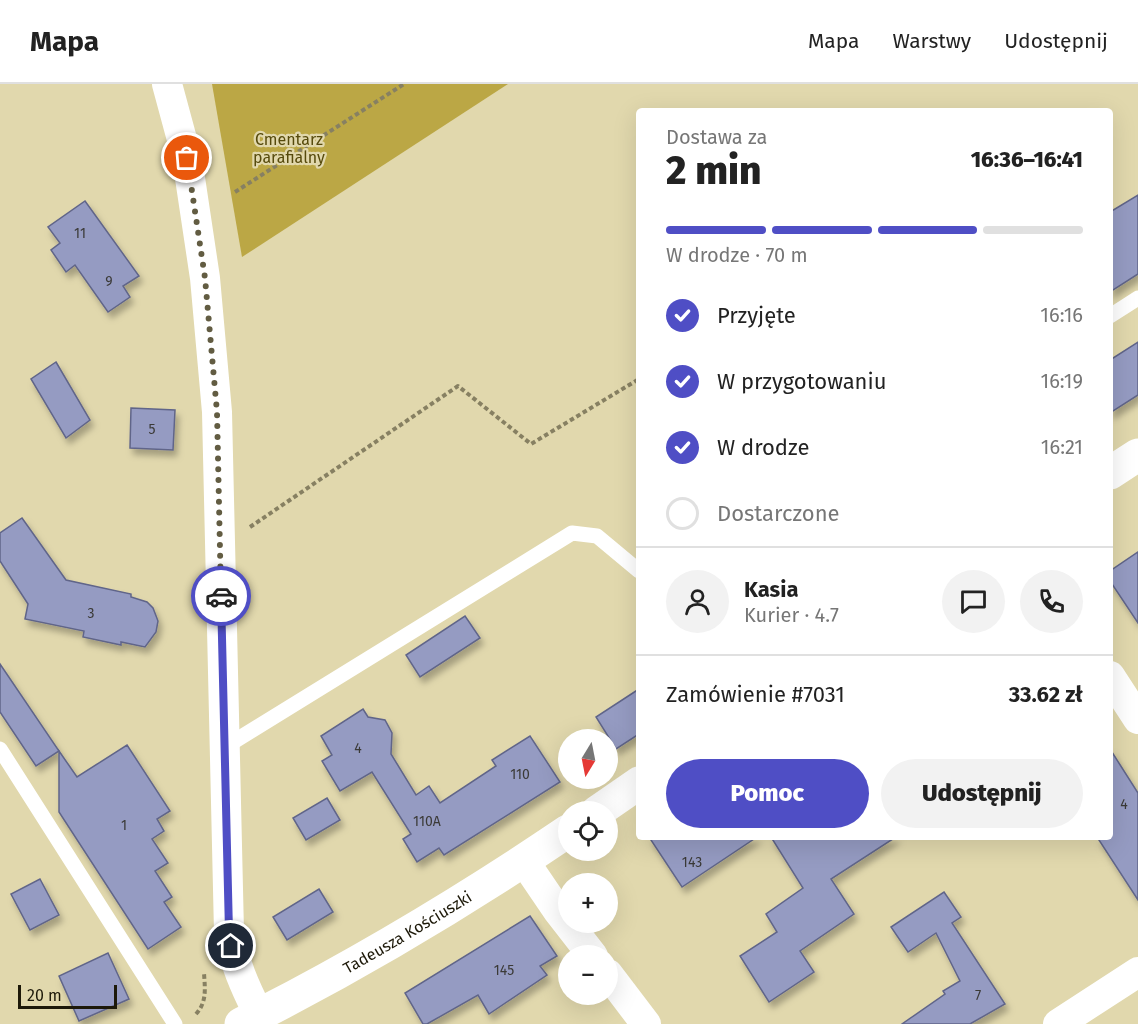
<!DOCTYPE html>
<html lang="pl">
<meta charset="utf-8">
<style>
:root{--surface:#fff;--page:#f2f2f2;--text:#222;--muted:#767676;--line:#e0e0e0;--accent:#4f4ec5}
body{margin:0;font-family:"Fira Sans",sans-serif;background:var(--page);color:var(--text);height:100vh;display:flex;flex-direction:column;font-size:22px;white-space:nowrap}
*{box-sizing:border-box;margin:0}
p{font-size:20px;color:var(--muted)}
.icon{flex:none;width:33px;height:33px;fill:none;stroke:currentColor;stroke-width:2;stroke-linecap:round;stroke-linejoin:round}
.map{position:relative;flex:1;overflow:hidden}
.panel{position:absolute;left:636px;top:24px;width:477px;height:732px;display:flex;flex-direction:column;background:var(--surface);border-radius:6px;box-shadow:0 6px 24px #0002}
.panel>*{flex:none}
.needle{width:39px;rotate:190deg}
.tools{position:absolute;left:558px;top:645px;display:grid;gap:12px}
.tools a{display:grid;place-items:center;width:60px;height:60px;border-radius:50%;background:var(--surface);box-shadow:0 6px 24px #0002;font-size:30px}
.scale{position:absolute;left:18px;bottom:15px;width:99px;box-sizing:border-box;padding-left:6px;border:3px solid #1d1909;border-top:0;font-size:16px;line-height:21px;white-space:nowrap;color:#1d1909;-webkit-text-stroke:4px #e1d8ad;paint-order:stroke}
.pin{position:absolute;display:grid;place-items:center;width:51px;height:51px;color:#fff;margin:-26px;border:3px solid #fff;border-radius:50%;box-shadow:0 2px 6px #0007}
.courier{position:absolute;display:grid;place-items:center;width:60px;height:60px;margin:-30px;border:4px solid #4f4ec5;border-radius:50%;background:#fff;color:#222;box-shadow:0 2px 8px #0007}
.head em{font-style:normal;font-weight:800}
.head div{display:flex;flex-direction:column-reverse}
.head{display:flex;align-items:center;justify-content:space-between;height:102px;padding:0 30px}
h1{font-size:39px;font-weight:800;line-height:45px}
.bar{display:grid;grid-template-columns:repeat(4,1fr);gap:9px 6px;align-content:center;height:72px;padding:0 30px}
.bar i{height:8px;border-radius:4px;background:var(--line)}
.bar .selected{background:var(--accent)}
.bar p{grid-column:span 4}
.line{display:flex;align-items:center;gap:15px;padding:0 30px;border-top:2px solid var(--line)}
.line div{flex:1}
.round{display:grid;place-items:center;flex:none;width:63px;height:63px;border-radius:32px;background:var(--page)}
ol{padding:0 30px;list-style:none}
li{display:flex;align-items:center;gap:18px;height:66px}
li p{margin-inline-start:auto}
li .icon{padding:6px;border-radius:50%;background:var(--accent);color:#fff;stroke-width:4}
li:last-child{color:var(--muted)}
li i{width:33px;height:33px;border:3px solid var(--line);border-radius:50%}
.action{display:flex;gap:12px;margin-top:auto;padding:12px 30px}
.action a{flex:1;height:69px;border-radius:36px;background:var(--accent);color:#fff;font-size:24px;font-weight:800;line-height:69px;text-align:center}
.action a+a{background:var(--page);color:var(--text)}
header{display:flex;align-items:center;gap:36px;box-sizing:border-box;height:84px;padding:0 30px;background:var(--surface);border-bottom:2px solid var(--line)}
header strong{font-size:28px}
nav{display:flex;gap:33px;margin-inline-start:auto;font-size:21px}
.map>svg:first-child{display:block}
</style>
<header>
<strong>Mapa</strong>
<nav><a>Mapa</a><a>Warstwy</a><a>Udostępnij</a></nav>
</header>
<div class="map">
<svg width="1138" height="940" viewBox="0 0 1138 940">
<defs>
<filter id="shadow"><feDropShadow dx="3.5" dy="6" stdDeviation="3" flood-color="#0004"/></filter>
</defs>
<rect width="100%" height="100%" fill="#e1d8ad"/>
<polygon fill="#bba745" points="212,0 508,0 242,173"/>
<g fill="#959bc2" stroke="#606589" stroke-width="1.5" filter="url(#shadow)">
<polygon points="1138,111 1138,190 1110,208 1110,128"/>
<polygon points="85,117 139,192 123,202 130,213 108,228 75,181 66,188 51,166 60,159 48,143"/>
<polygon points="1138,258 1138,311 1110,329 1110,276"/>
<polygon points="56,278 90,336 66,354 31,295"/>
<polygon points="131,324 175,326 173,366 130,364"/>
<polygon points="22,434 66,496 131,510 131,513 147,518 153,524 158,537 156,548 145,563 121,558 121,561 83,553 84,547 25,535 28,520 0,477 0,449"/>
<polygon points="1138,468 1138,539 1110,497 1110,487"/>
<polygon points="465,532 480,554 420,593 406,571"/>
<polygon points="0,580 59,667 36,682 0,628"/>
<polygon points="639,605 639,650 616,665 596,633"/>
<polygon points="363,625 368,633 385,636 392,649 391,670 416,711 429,702 440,719 496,682 492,676 530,652 560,698 444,771 439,764 417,778 403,755 411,750 372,688 340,707 322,677 332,671 321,652"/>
<polygon points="127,661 170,727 157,735 164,747 152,755 168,779 155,787 172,813 164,818 181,843 148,865 59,728 59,667 77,693"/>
<polygon points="1110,665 1138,709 1138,816 1097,753 1110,753"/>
<polygon points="327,714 340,736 306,756 293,734"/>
<polygon points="649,753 757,753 682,803"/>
<polygon points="771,753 896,753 831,795 854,830 800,867 814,888 769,918 740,872 777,848 766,830 803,804"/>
<polygon points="40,795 59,831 30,846 11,810"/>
<polygon points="319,805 333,828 287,856 273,833"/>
<polygon points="944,808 961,833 952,839 1005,920 970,940 902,940 945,910 943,907 960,897 936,849 908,868 891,843"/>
<polygon points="530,832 557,872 540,882 547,891 489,930 478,911 427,940 423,940 405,909"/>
<polygon points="108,869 129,915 79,937 59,892"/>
</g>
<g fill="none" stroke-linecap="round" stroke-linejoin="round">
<g stroke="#878062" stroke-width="4" stroke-dasharray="4.5 3" stroke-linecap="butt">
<polyline points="235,108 404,0"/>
<polyline points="250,443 458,302 531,360 639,295"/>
<path d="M196,930c11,-12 9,-25 8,-41"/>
</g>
<g stroke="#fff" stroke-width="15">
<polyline points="1110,232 1138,214"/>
<polyline points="225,663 572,449 597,452 639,487"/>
<polyline points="0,665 175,940"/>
</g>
<g stroke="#fff" stroke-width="30">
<path d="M167,0l20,74 18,120 12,134 12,520c5,31 16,55 30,83"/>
<polyline points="1110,592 1138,635"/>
<polyline points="524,777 558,827 593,872"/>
<polyline points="608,890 646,940"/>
<polyline points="1058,940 1138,888"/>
</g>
<g stroke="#fff" stroke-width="33">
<polyline points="1110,389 1138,371"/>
<polyline points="597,728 639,699"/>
<path id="s1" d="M241,940c113,-57 222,-122 327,-193"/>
</g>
</g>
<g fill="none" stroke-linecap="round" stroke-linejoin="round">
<polyline stroke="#625c42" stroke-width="6" stroke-dasharray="0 10.8" points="187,74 205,194 217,328 221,512"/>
<polyline stroke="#4f4ec5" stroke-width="8" points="221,512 229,848 231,862"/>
</g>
<g text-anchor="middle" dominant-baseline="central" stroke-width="4.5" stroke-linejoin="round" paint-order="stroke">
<g font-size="14" fill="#3b3a37">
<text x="80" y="149">11</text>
<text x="109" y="197">9</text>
<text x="152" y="345">5</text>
<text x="91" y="529">3</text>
<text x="358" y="664">4</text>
<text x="520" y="690">110</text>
<text x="1124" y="720">4</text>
<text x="427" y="737">110A</text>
<text x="124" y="741">1</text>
<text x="692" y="778">143</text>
<text x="504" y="886">145</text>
<text x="978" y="911">7</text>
</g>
<g font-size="16" fill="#564a0c" stroke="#e1d8ad">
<text x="289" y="55">Cmentarz<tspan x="289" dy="18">parafialny</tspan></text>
</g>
<g font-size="16" fill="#1d1909" stroke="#e1d8ad">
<text stroke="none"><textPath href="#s1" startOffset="190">Tadeusza Kościuszki</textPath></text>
</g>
</g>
</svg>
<div class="tools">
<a><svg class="needle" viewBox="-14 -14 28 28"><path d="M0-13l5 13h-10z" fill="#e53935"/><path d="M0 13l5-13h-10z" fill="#767676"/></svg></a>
<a><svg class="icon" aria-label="locate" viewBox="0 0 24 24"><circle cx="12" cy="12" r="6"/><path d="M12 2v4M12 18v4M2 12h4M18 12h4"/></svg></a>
<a>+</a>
<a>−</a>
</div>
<div class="scale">20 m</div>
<div class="pin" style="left:187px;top:74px;background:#ea580c"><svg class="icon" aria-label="bag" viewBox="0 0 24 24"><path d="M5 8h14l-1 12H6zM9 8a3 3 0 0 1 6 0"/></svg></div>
<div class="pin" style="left:231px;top:862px;background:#1f2937"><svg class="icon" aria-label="home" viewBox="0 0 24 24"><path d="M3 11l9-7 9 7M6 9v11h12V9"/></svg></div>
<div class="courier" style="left:221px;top:512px"><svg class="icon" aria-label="car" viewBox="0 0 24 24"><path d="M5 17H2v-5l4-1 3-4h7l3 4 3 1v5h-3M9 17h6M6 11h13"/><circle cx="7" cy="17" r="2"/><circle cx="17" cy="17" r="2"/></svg></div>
<section class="panel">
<div class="head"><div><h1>2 min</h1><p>Dostawa za</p></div><em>16:36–16:41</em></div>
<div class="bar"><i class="selected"></i><i class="selected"></i><i class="selected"></i><i></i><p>W drodze · 70 m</p></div>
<ol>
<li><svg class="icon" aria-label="check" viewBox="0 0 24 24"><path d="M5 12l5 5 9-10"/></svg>Przyjęte<p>16:16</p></li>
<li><svg class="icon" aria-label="check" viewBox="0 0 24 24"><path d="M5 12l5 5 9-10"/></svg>W przygotowaniu<p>16:19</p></li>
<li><svg class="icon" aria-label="check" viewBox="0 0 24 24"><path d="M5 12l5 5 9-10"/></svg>W drodze<p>16:21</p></li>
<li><i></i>Dostarczone</li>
</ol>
<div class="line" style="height:108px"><a class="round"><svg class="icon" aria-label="person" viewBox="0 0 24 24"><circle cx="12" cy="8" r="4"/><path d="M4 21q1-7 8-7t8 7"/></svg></a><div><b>Kasia</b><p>Kurier · 4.7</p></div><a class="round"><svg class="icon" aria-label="chat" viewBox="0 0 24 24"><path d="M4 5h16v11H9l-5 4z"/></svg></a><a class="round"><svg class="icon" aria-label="phone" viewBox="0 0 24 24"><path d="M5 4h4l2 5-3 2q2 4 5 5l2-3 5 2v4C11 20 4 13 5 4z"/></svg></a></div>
<div class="line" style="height:78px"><div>Zamówienie #7031</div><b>33.62 zł</b></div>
<div class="action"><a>Pomoc</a><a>Udostępnij</a></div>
</section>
</div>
